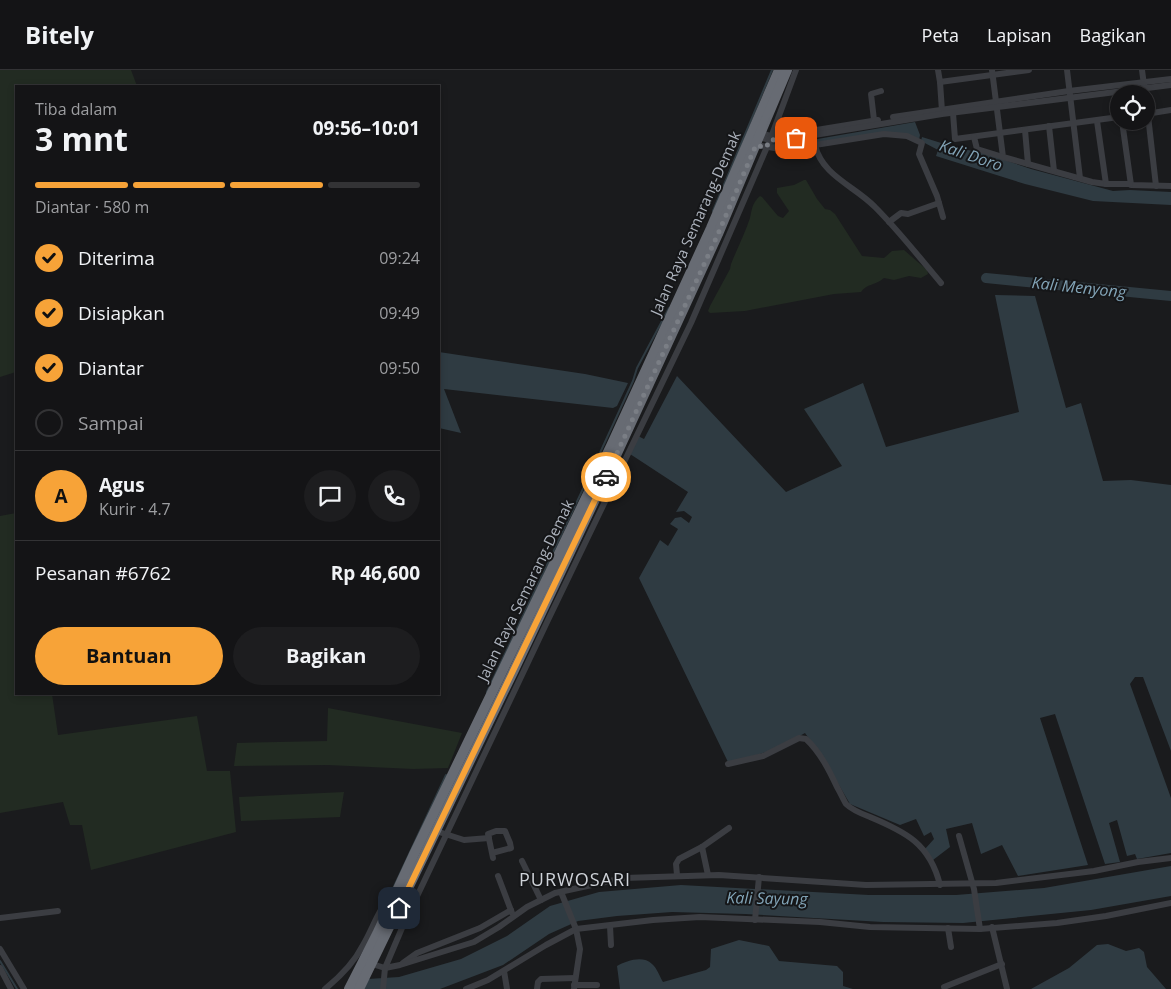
<!DOCTYPE html>
<html lang="id">
<meta charset="utf-8">
<style>
:root{--surface:#141416;--page:#1d1d1f;--text:#f1f3f6;--muted:#9d9ea1;--line:#333335;--accent:#f7a338}
body{margin:0;font-family:"Open Sans",sans-serif;background:var(--page);color:var(--text);height:100vh;display:flex;flex-direction:column;font-size:19px;white-space:nowrap}
*{box-sizing:border-box;margin:0}
p{font-size:16px;color:var(--muted)}
.icon{flex:none;width:28px;height:28px;fill:none;stroke:currentColor;stroke-width:2;stroke-linecap:round;stroke-linejoin:round}
.map{position:relative;flex:1;overflow:hidden}
.drawer{position:absolute;left:15px;top:15px;width:425px;height:610px;display:flex;flex-direction:column;background:var(--surface);border-radius:0px;box-shadow:0 2px 8px #0003,0 0 0 1px var(--line)}
.drawer>*{flex:none}
.fabs{position:absolute;left:1110px;top:15px;display:grid;gap:10px}
.fabs a{display:grid;place-items:center;width:45px;height:45px;border-radius:50%;background:var(--surface);box-shadow:0 2px 8px #0003,0 0 0 1px var(--line);font-size:25px}
.pin{position:absolute;display:grid;place-items:center;width:42px;height:42px;color:#fff;margin:-21px;border-radius:10px;box-shadow:0 2px 8px #0006}
.courier{position:absolute;display:grid;place-items:center;width:50px;height:50px;margin:-25px;border:4px solid #f7a338;border-radius:50%;background:#fff;color:#222;box-shadow:0 1px 6px #0007}
.summary em{font-style:normal;font-weight:700}
.summary div{display:flex;flex-direction:column-reverse}
.summary{display:flex;align-items:center;justify-content:space-between;height:85px;padding:0 20px}
h1{font-size:32px;font-weight:700;line-height:38px}
.bar{display:grid;grid-template-columns:repeat(4,1fr);gap:8px 5px;align-content:center;height:60px;padding:0 20px}
.bar i{height:6px;border-radius:4px;background:var(--line)}
.bar .on{background:var(--accent)}
.bar p{grid-column:span 4}
.line{display:flex;align-items:center;gap:12px;padding:0 20px;border-top:1px solid var(--line)}
.line div{flex:1}
.round{display:grid;place-items:center;flex:none;width:52px;height:52px;border-radius:26px;background:var(--page)}
ol{padding:0 20px;list-style:none}
li{display:flex;align-items:center;gap:15px;height:55px}
li p{margin-inline-start:auto}
li .icon{padding:5px;border-radius:50%;background:var(--accent);color:#111;stroke-width:4}
li:last-child{color:var(--muted)}
li i{width:28px;height:28px;border:2px solid var(--line);border-radius:50%}
.cta{display:flex;gap:10px;margin-top:auto;padding:10px 20px}
.cta a{flex:1;height:58px;border-radius:30px;background:var(--accent);color:#111;font-size:20px;font-weight:700;line-height:58px;text-align:center}
.cta a+a{background:var(--page);color:var(--text)}
header{display:flex;align-items:center;gap:30px;box-sizing:border-box;height:70px;padding:0 25px;background:var(--surface);border-bottom:1px solid var(--line)}
header strong{font-size:24px}
nav{display:flex;gap:28px;margin-inline-start:auto;font-size:18px}
.map>svg:first-child{display:block}
</style>
<header>
<strong>Bitely</strong>
<nav><a>Peta</a><a>Lapisan</a><a>Bagikan</a></nav>
</header>
<div class="map">
<svg width="1171" height="919" viewBox="0 0 1171 919">
<rect width="100%" height="100%" fill="#1a1b1d"/>
<g fill="#222b22">
<polygon points="0,0 131,0 137,16 16,16 16,302 0,307"/>
<path d="M804,110h2l11,19 8,10 5,1 5,4 27,42 22,2 8,-7 12,-1 23,20 1,4 -7,4 -12,-2 -15,4 -10,-2c-9,8 -17,5 -23,14l-27,2 -89,17 -35,2 -2,-2 2,-5 20,-37 1,-5c6,-15 14,-31 19,-46 2,-9 2,-15 10,-22l2,1 16,19 5,2 6,-7 -12,-18v-5l17,-3z"/>
<polygon points="16,443 16,624 52,624 58,665 197,646 207,701 230,701 236,762 91,800 82,755 70,755 63,732 0,743 0,446"/>
<polygon points="328,638 462,663 448,698 413,699 328,695 234,696 237,673 327,671"/>
<polygon points="344,722 340,747 241,751 239,727"/>
</g>
<g fill="#2f3b42">
<polygon points="915,52 920,65 919,70 904,64 791,78 771,76 771,73 781,74 806,71"/>
<polygon points="922,67 954,77 987,84 1031,99 1113,121 1130,120 1171,122 1171,135 1093,131 1025,114 936,86 938,80 921,71"/>
<path d="M995,225l40,1 31,112 15,-5 22,78 28,-1 40,5v266l-28,-74h-8l-5,7 41,114v55l-34,6 -2,-5 -8,2 -10,-36 -8,3 11,39 -15,2 -50,-150 -15,4 48,147 -70,11 -16,-31 -21,9 -9,-31 -26,6 4,18 -17,13 -8,-11 9,-10 -3,-7 -7,4 -8,-17 -16,6 -50,-21 -25,-43 -20,-28c-28,16 -46,23 -77,29l-89,-184 21,-38 8,6 10,-17 -8,-5 5,-6 6,-1 8,6 3,-6 -8,-6 -8,1 12,-20 -58,-38 8,-18 6,3 33,-63 109,116 56,-26 -38,-57 59,-26 23,64 133,-35z"/>
<polygon points="439,282 585,304 628,313 617,336 613,338 444,319 461,363 439,358"/>
<polygon points="1171,796 1171,826 1091,840 963,853 883,852 745,844 672,842 617,846 578,851 549,864 503,895 440,919 363,919 368,909 399,907 461,889 507,866 550,836 599,822 681,815 869,825 956,825 1044,818"/>
<path d="M739,870l30,6 10,15 58,5 6,6v14l10,3h-233l-3,-23c9,-5 26,-11 35,-2 5,4 8,13 11,18l43,-12 4,-3 1,-18z"/>
<polygon points="1108,874 1126,881 1139,878 1144,882 1147,897 1166,919 1031,919 1069,898 1097,875"/>
</g>
<g fill="none" stroke-linecap="round" stroke-linejoin="round">
<g stroke="#2f3b42" stroke-width="2">
<polyline points="713,141 772,0"/>
<polyline points="487,622 599,385 633,311 637,298 669,238"/>
<polyline points="391,823 446,705"/>
<polyline points="0,891 17,919"/>
</g>
<polyline stroke="#2f3b42" stroke-width="10" points="986,208 1171,226"/>
<g stroke="#3b3d42" stroke-width="6">
<polyline points="938,0 940,12 1029,0"/>
<polyline points="992,0 1003,87 1092,112 1106,114 1097,51"/>
<polyline points="1067,0 1080,108"/>
<polyline points="1142,0 1144,15"/>
<polyline points="940,12 942,41"/>
<polyline points="1146,28 1156,116"/>
<polyline points="953,43 955,69 1119,47"/>
<polyline points="1146,44 1171,40"/>
<polyline points="893,47 1069,21 1171,9"/>
<polyline points="874,50 871,24 881,21"/>
<polyline points="1122,51 1131,115 1171,116"/>
<polyline points="1049,56 1054,101"/>
<polyline points="1025,60 1028,94"/>
<polyline points="761,63 771,66 798,63 878,50"/>
<polyline points="759,67 770,70 784,70 942,44 1171,15"/>
<polyline points="974,67 977,79 1003,87"/>
<path d="M756,75l30,5 29,-5c7,31 40,41 60,62 24,24 44,50 66,76"/>
<polyline points="815,75 884,64 907,66 922,73 919,84 937,126 943,147"/>
<polyline points="1106,114 1130,114"/>
<polyline points="889,152 901,143 908,144 939,133"/>
<path d="M728,694l35,-8 36,-18 7,1c14,13 23,31 31,48 3,5 6,12 9,17 6,6 16,10 24,13 36,15 60,27 70,68"/>
<polyline points="436,761 464,770 489,768"/>
<polyline points="959,766 974,819 980,859"/>
<polyline points="702,777 708,805"/>
<polyline points="492,783 511,778 510,773 505,761 496,761 488,764 493,788"/>
<polyline points="522,791 541,830"/>
<polyline points="677,805 676,794 679,789 702,777 729,758"/>
<polyline points="498,806 512,843"/>
<polyline points="561,822 576,859 580,879 574,919"/>
<polyline points="0,848 58,841"/>
<polyline points="755,850 759,807"/>
<polyline points="610,856 611,875"/>
<polyline points="992,857 1007,919"/>
<polyline points="948,858 951,877"/>
<polyline points="0,879 24,919"/>
<polyline points="403,893 417,883 480,858 511,840"/>
<polyline points="372,894 385,898 400,895 474,872 499,857 527,837 555,823 624,808 719,805 866,815 996,813 1094,801 1138,792 1171,788"/>
<polyline points="0,898 11,919"/>
<polyline points="504,901 507,919"/>
<polyline points="574,915 597,915"/>
<polyline points="944,917 1002,894"/>
<path d="M325,919c16,-13 29,-26 38,-44 10,-16 15,-37 30,-50"/>
<polyline points="383,919 385,898 402,858 548,550 691,253 770,70 796,0"/>
<polyline points="466,919 488,910 546,875 576,859 653,850 700,847 820,852 870,857 980,859 1057,853 1106,846 1171,833"/>
<polyline points="537,919 538,912 541,909 575,908"/>
</g>
<g stroke="#676b73" stroke-width="10">
<polyline points="349,919 377,864 414,784 611,376 711,158 779,0"/>
<polyline points="359,919 513,602 618,381 718,164 787,0"/>
</g>
</g>
<g fill="none" stroke-linecap="round" stroke-linejoin="round">
<polyline stroke="#7a7e85" stroke-width="5" stroke-dasharray="0 9" points="606,407 718,164 756,75 766,78 770,70 796,68"/>
<polyline stroke="#f7a338" stroke-width="6" points="399,838 606,407"/>
</g>
<g text-anchor="middle" dominant-baseline="central" stroke-width="4" stroke-linejoin="round" paint-order="stroke">
<g font-size="15" fill="#adb3bd" stroke="#151618">
<text transform="translate(695 153) rotate(-66)">Jalan Raya Semarang-Demak</text>
<text transform="translate(525 520) rotate(-64)">Jalan Raya Semarang-Demak</text>
</g>
<g font-size="16" font-style="italic" fill="#83a5b8" stroke="#151618">
<text transform="translate(971 85) rotate(19)">Kali Doro</text>
<text transform="translate(1079 217) rotate(6)">Kali Menyong</text>
<text transform="translate(767 828) rotate(1)">Kali Sayung</text>
</g>
<g font-size="18" letter-spacing="1" fill="#ced2d8" stroke="#151618">
<text x="575" y="809">PURWOSARI</text>
</g>
</g>
</svg>
<div class="fabs">
<a><svg class="icon" aria-label="locate" viewBox="0 0 24 24"><circle cx="12" cy="12" r="6"/><path d="M12 2v4M12 18v4M2 12h4M18 12h4"/></svg></a>
</div>
<div class="pin" style="left:796px;top:68px;background:#ea580c"><svg class="icon" aria-label="bag" viewBox="0 0 24 24"><path d="M5 8h14l-1 12H6zM9 8a3 3 0 0 1 6 0"/></svg></div>
<div class="pin" style="left:399px;top:838px;background:#1f2937"><svg class="icon" aria-label="home" viewBox="0 0 24 24"><path d="M3 11l9-7 9 7M6 9v11h12V9"/></svg></div>
<div class="courier" style="left:606px;top:407px"><svg class="icon" aria-label="car" viewBox="0 0 24 24"><path d="M5 17H2v-5l4-1 3-4h7l3 4 3 1v5h-3M9 17h6M6 11h13"/><circle cx="7" cy="17" r="2"/><circle cx="17" cy="17" r="2"/></svg></div>
<section class="drawer">
<div class="summary"><div><h1>3 mnt</h1><p>Tiba dalam</p></div><em>09:56–10:01</em></div>
<div class="bar"><i class="on"></i><i class="on"></i><i class="on"></i><i></i><p>Diantar · 580 m</p></div>
<ol>
<li><svg class="icon" aria-label="check" viewBox="0 0 24 24"><path d="M5 12l5 5 9-10"/></svg>Diterima<p>09:24</p></li>
<li><svg class="icon" aria-label="check" viewBox="0 0 24 24"><path d="M5 12l5 5 9-10"/></svg>Disiapkan<p>09:49</p></li>
<li><svg class="icon" aria-label="check" viewBox="0 0 24 24"><path d="M5 12l5 5 9-10"/></svg>Diantar<p>09:50</p></li>
<li><i></i>Sampai</li>
</ol>
<div class="line" style="height:90px"><b class="round" style="background:var(--accent);color:#111">A</b><div><b>Agus</b><p>Kurir · 4.7</p></div><a class="round"><svg class="icon" aria-label="chat" viewBox="0 0 24 24"><path d="M4 5h16v11H9l-5 4z"/></svg></a><a class="round"><svg class="icon" aria-label="phone" viewBox="0 0 24 24"><path d="M5 4h4l2 5-3 2q2 4 5 5l2-3 5 2v4C11 20 4 13 5 4z"/></svg></a></div>
<div class="line" style="height:65px"><div>Pesanan #6762</div><b>Rp 46,600</b></div>
<div class="cta"><a>Bantuan</a><a>Bagikan</a></div>
</section>
</div>
